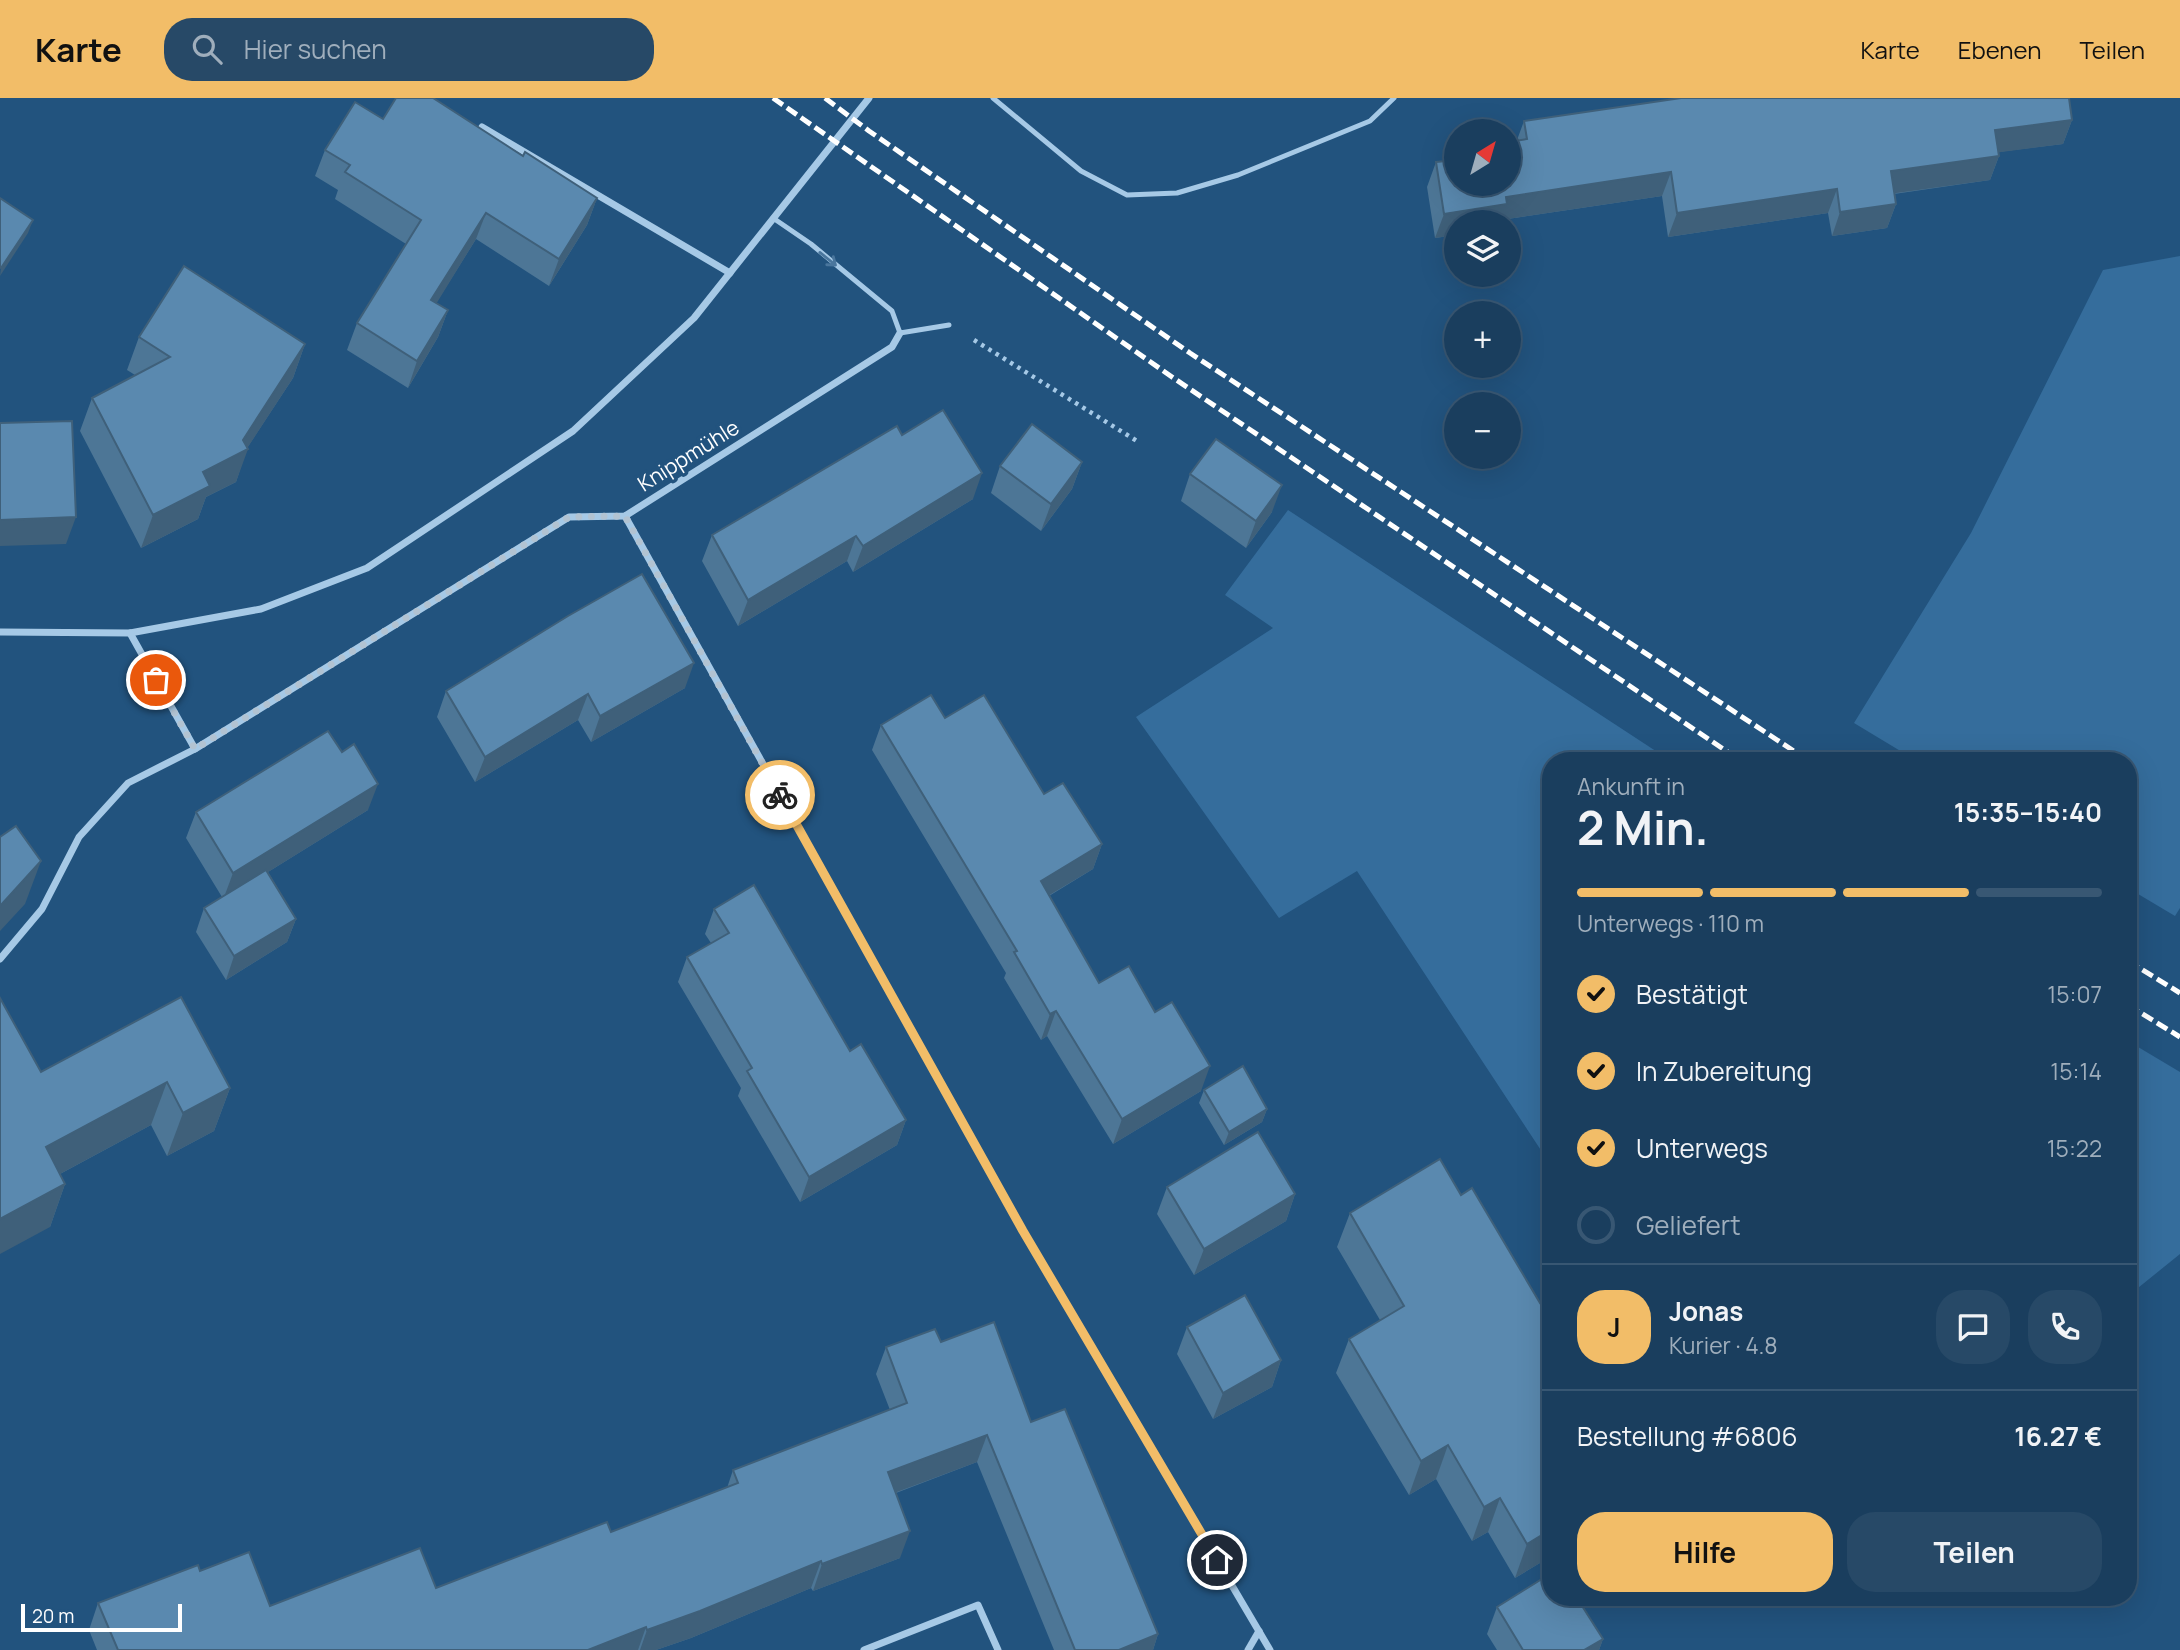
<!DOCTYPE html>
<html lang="de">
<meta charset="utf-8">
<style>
:root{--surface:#1a3e5e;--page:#274967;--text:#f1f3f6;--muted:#9faebc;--line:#385773;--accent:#f2bd68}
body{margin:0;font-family:Manrope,sans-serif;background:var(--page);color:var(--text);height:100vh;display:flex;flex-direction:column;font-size:26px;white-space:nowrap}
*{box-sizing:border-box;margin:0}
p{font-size:23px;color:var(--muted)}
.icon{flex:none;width:38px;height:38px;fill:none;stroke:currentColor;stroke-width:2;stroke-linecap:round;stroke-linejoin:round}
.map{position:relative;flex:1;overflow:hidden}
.drawer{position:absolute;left:1542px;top:654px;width:595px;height:854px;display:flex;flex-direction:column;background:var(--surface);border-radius:28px;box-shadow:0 7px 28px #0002,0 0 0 2px var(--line)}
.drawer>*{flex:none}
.needle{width:46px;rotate:37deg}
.fabs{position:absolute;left:1444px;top:21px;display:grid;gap:14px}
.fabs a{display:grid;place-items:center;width:77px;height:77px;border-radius:50%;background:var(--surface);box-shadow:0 7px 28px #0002,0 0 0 2px var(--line);font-size:35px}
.scale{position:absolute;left:21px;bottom:18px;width:161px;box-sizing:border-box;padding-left:7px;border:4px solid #fff;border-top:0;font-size:19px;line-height:24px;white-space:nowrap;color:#fff;-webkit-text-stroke:5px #22537e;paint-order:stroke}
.pin{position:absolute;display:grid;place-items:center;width:60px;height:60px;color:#fff;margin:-30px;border:4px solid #fff;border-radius:50%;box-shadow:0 2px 7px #0007}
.courier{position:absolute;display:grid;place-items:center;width:70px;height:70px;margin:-35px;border:5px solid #f2bd68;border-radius:50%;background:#fff;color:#222;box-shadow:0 2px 9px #0007}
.overview em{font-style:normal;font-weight:700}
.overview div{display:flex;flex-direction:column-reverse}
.overview{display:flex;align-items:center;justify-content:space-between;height:119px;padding:0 35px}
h1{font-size:46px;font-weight:700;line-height:52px}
.bar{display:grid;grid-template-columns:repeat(4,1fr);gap:10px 7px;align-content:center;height:84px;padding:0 35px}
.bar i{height:9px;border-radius:5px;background:var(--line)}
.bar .on{background:var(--accent)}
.bar p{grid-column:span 4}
.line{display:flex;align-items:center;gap:18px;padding:0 35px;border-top:2px solid var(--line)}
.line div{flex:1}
.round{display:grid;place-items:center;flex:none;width:74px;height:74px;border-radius:28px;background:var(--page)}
ol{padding:0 35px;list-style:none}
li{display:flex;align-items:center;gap:21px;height:77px}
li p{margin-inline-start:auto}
li .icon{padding:7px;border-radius:50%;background:var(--accent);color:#111;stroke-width:4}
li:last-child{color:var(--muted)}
li i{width:38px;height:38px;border:4px solid var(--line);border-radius:50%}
.primary-button{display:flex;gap:14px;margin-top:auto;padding:14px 35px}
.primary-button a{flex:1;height:80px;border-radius:28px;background:var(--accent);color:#111;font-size:28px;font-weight:700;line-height:80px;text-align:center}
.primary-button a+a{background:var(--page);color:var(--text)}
header{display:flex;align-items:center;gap:42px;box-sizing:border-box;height:98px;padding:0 35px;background:var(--accent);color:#111}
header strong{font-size:33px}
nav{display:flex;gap:38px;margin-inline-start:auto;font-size:24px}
.search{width:490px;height:63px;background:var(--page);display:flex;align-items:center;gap:18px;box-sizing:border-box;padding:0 24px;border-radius:28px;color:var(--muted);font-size:26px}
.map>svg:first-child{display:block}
</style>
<header>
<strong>Karte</strong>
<div class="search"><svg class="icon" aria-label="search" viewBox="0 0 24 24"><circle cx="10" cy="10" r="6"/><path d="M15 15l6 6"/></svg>Hier suchen</div>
<nav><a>Karte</a><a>Ebenen</a><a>Teilen</a></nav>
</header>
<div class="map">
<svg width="2180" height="1552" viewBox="0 0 2180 1552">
<rect width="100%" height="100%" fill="#22537e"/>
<g fill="#356d9c">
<polygon points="2180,158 2180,810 2175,818 2128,790 2128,663 1917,663 1854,625 1971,435 2103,172"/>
<polygon points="1288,412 1671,663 1550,663 1550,1066 1357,773 1279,820 1136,619 1273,530 1225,497"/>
<polygon points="2128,943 2180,974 2180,1156 2128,1198"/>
</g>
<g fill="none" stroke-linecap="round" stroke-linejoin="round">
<polyline stroke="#a6c9e6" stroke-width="4.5" stroke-dasharray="3.5 5" stroke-linecap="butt" points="974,242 1137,343"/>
<g stroke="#a6c9e6" stroke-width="5">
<polyline points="993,0 1081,73 1127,97 1177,95 1238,77 1370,23 1394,0"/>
<polyline points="773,120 811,146 892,213 900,235 949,227"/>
</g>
<g stroke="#a6c9e6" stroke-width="7">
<polyline points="482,29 730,175"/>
<polyline points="625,418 1023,1133 1270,1552"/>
<polyline points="0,534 130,535 261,511 367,470 573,333 694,220 869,0"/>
<polyline points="130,535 195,651"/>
<polyline points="0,861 42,811 79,739 128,685 195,651 569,419 625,418 892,249 900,235"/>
<polyline points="864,1552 978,1507 998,1552"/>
<polyline points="1248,1552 1259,1533"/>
</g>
<g stroke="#fff" stroke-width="5" stroke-dasharray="12 5" stroke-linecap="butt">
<polyline points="773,0 1172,279 1741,663"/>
<polyline points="825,0 869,33 1190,255 1809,663"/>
<polyline points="2128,863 2180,895"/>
<polyline points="2128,907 2180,939"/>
</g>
</g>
<g fill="#4d7696">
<polygon points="383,21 523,58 597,100 587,127 549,188 476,141 436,205 448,212 438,239 408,290 347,252 357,225 406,146 335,101 338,92 315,78 325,52"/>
<polygon points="2072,22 2063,46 1998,54 1999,58 1990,82 1894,96 1896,106 1887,130 1832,138 1828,115 1668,139 1662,98 1501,122 1456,124 1456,137 1435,140 1427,89 1436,64 1456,86 1517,42 1524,23"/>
<polygon points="139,239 305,246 293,280 247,350 236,384 206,399 198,421 141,450 80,333 92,300 135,277 127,272"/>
<polygon points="902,337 973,401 853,474 847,463 738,528 702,463 712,437"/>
<polygon points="1082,364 1072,391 1041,433 991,395 1000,368"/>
<polygon points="1190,376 1272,414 1246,450 1181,403"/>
<polygon points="685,590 591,644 578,622 475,684 437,619 446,593"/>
<polygon points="945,620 1044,696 1102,746 1093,771 1049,798 1099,885 1201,993 1113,1046 1047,938 1041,942 1004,880 1006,875 872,652 881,627"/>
<polygon points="368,712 268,774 296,821 287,844 226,882 196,834 204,810 222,799 186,740 196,714"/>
<polygon points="714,811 850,953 906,1022 897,1047 800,1104 738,998 741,990 678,884 687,859 711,845 705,836"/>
<polygon points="41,974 230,990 214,1033 167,1058 151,1027 60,1076 65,1086 50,1129"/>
<polygon points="1204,992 1267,1011 1262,1024 1224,1047 1199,1005"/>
<polygon points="1167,1089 1295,1096 1286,1123 1194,1177 1157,1116"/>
<polygon points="1461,1097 1540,1205 1550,1198 1550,1459 1515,1480 1488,1434 1472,1443 1436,1381 1409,1397 1336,1275 1349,1241 1380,1222 1337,1149 1350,1115"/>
<polygon points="1187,1229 1281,1262 1272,1289 1213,1321 1177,1256"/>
<polygon points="941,1244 1031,1324 1158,1536 1153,1552 1054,1552 977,1364 896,1395 900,1460 813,1493 811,1490 691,1540 656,1552 97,1552 89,1532 98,1505 200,1473 270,1508 436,1490 611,1434 727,1390 733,1372 890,1312 876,1276 886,1249"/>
<polygon points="1497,1509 1603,1541 1599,1552 1497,1552 1487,1536"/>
</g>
<g fill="#3f607a">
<polygon points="2072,22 2063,46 1986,56 1995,32"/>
<polygon points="1999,58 1990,82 1882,97 1891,73"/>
<polygon points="1671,74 1662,98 1501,122 1500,124 1456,124 1456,137 1435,140 1444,116 1506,99"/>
<polygon points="1837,91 1828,115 1668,139 1677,115"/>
<polygon points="597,100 587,127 549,188 559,161"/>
<polygon points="1896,106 1887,130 1832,138 1840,114"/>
<polygon points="486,115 476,141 422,229 431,202"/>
<polygon points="33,122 28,135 0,178 1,170"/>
<polygon points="448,212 438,239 408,290 417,263"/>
<polygon points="305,246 293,280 246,352 248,351 236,384 206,399 198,421 141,450 153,417 203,374 243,342"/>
<polygon points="1082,364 1072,391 1041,433 1051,406"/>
<polygon points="982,375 973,401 853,474 863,448"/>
<polygon points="1282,387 1272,414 1246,450 1256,423"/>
<polygon points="76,419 66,446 0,448 0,422"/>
<polygon points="856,438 847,463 738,528 748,502"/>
<polygon points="694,565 685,590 591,644 600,618"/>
<polygon points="588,596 578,622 475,684 485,659"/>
<polygon points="378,686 368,712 223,802 233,775"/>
<polygon points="1102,746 1093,771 1031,808 1041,783"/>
<polygon points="41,763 25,806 0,833 0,808"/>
<polygon points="296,821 287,844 226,882 234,858"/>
<polygon points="1056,913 1047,938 1041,942 1050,916"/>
<polygon points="1210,968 1201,993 1113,1046 1122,1021"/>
<polygon points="167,984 151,1027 30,1092 46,1049"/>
<polygon points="230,990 214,1033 167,1058 183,1015"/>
<polygon points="1267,1011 1262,1024 1224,1047 1229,1034"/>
<polygon points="906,1022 897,1047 800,1104 809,1079"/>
<polygon points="65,1086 50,1129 0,1156 0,1121"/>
<polygon points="1295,1096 1286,1123 1194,1177 1204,1151"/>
<polygon points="1281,1262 1272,1289 1213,1321 1223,1295"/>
<polygon points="987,1337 977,1364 878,1401 888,1374"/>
<polygon points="1448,1347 1436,1381 1409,1397 1421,1363"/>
<polygon points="1500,1400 1488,1434 1472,1443 1484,1409"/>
<polygon points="1550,1432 1550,1459 1515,1480 1527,1446"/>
<polygon points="910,1433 900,1460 813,1493 822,1466"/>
<polygon points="821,1463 811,1490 691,1540 656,1552 640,1552 647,1532"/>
<polygon points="646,1529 638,1552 588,1552"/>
<polygon points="1158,1536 1153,1552 1119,1552"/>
<polygon points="1603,1541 1599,1552 1584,1552"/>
</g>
<g fill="#5a89af" stroke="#3f607a" stroke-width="2">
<polygon points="396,0 433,0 523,58 525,54 597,100 559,161 486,115 431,202 448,212 417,263 357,225 421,122 345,74 350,67 325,52 355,4 383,21"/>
<polygon points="1681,0 2069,0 2072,22 1995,32 1999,58 1891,73 1896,106 1840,114 1837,91 1677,115 1671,74 1506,99 1507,106 1444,116 1436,64 1456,62 1456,86 1508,86 1508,44 1527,41 1524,23"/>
<polygon points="0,100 33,122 1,170 0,169"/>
<polygon points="184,168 305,246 243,342 248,351 203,374 210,388 153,417 92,300 170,259 139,239"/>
<polygon points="943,312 982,375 863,448 856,438 748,502 712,437 897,328 902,337"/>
<polygon points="72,323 76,419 0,422 0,325"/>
<polygon points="1032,326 1082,364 1051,406 1000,368"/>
<polygon points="1216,341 1282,387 1256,423 1190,376"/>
<polygon points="642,476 694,565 600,618 588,596 485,659 446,593 568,518"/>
<polygon points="931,597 945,620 984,597 1044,696 1063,685 1102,746 1041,783 1099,885 1129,868 1155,914 1172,904 1210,968 1122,1021 1056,913 1050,916 1014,854 1017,853 881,627"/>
<polygon points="328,633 342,654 354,646 378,686 233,775 196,714"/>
<polygon points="16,728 41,763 0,808 0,739"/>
<polygon points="266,772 296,821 234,858 204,810"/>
<polygon points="754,787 850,953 861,946 906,1022 809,1079 747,973 752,970 687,859 729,835 714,811"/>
<polygon points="181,899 230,990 183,1015 167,984 46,1049 65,1086 0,1121 0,900 41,974"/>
<polygon points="1243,968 1267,1011 1229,1034 1204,992"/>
<polygon points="1258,1034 1295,1096 1204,1151 1167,1089"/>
<polygon points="1440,1061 1461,1097 1472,1090 1540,1205 1550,1198 1550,1432 1527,1446 1500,1400 1484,1409 1448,1347 1421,1363 1349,1241 1404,1208 1350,1115"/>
<polygon points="1245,1197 1281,1262 1223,1295 1187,1229"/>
<polygon points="994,1224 1031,1324 1065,1311 1158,1536 1119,1552 1075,1552 987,1337 888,1374 910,1433 822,1466 821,1463 700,1513 647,1532 646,1529 588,1552 118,1552 98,1505 198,1467 200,1473 249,1454 270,1508 420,1450 436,1490 607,1424 611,1434 738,1385 733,1372 907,1305 886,1249 935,1231 941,1244"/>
<polygon points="1550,1476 1550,1500 1577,1500 1603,1541 1584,1552 1523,1552 1497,1509"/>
</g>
<defs><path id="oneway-shaft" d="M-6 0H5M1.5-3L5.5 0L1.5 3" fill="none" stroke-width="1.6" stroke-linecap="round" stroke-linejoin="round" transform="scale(1.75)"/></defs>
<use stroke="#4a769d" href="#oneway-shaft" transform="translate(828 161) rotate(39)"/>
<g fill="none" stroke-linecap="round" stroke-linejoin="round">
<polyline stroke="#b2c3d2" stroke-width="7" stroke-dasharray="0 12.6" points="156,582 195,651 569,419 625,418 780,697"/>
<polyline stroke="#f2bd68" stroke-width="9" points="780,697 1023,1133 1217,1462"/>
</g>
<g text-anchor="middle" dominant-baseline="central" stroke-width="7" stroke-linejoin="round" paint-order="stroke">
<g font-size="21" fill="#fff" stroke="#22537e">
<text transform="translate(688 357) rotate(-32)">Knippmühle</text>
</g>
</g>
</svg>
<div class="fabs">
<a><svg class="needle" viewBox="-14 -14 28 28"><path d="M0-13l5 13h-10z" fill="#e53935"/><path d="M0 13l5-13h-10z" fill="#9faebc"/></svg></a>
<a><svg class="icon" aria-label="layers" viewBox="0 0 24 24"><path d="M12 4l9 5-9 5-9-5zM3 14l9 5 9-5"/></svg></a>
<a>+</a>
<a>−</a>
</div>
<div class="scale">20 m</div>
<div class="pin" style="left:156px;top:582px;background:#ea580c"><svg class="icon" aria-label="bag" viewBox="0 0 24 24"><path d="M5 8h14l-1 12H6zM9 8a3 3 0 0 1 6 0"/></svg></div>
<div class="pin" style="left:1217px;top:1462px;background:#1f2937"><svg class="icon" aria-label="home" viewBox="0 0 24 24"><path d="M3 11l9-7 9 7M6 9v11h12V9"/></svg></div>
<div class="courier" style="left:780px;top:697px"><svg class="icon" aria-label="bike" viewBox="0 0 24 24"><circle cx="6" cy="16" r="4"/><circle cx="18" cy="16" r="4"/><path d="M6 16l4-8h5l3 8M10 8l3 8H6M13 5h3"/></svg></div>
<section class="drawer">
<div class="overview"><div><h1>2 Min.</h1><p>Ankunft in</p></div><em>15:35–15:40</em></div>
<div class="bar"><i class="on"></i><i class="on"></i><i class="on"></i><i></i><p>Unterwegs · 110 m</p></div>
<ol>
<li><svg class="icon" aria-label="check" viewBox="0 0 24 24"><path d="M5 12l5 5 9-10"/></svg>Bestätigt<p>15:07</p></li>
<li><svg class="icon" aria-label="check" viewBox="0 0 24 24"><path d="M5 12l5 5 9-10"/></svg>In Zubereitung<p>15:14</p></li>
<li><svg class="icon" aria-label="check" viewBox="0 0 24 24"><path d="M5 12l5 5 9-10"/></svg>Unterwegs<p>15:22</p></li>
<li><i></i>Geliefert</li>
</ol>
<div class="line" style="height:126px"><b class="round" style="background:var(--accent);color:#111">J</b><div><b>Jonas</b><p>Kurier · 4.8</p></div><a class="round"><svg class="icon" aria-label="chat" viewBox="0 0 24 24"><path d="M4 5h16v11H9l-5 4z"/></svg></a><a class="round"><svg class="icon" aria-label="phone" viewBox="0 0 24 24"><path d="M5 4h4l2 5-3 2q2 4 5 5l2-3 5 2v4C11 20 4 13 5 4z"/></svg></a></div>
<div class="line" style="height:91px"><div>Bestellung #6806</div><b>16.27 €</b></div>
<div class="primary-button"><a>Hilfe</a><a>Teilen</a></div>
</section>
</div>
